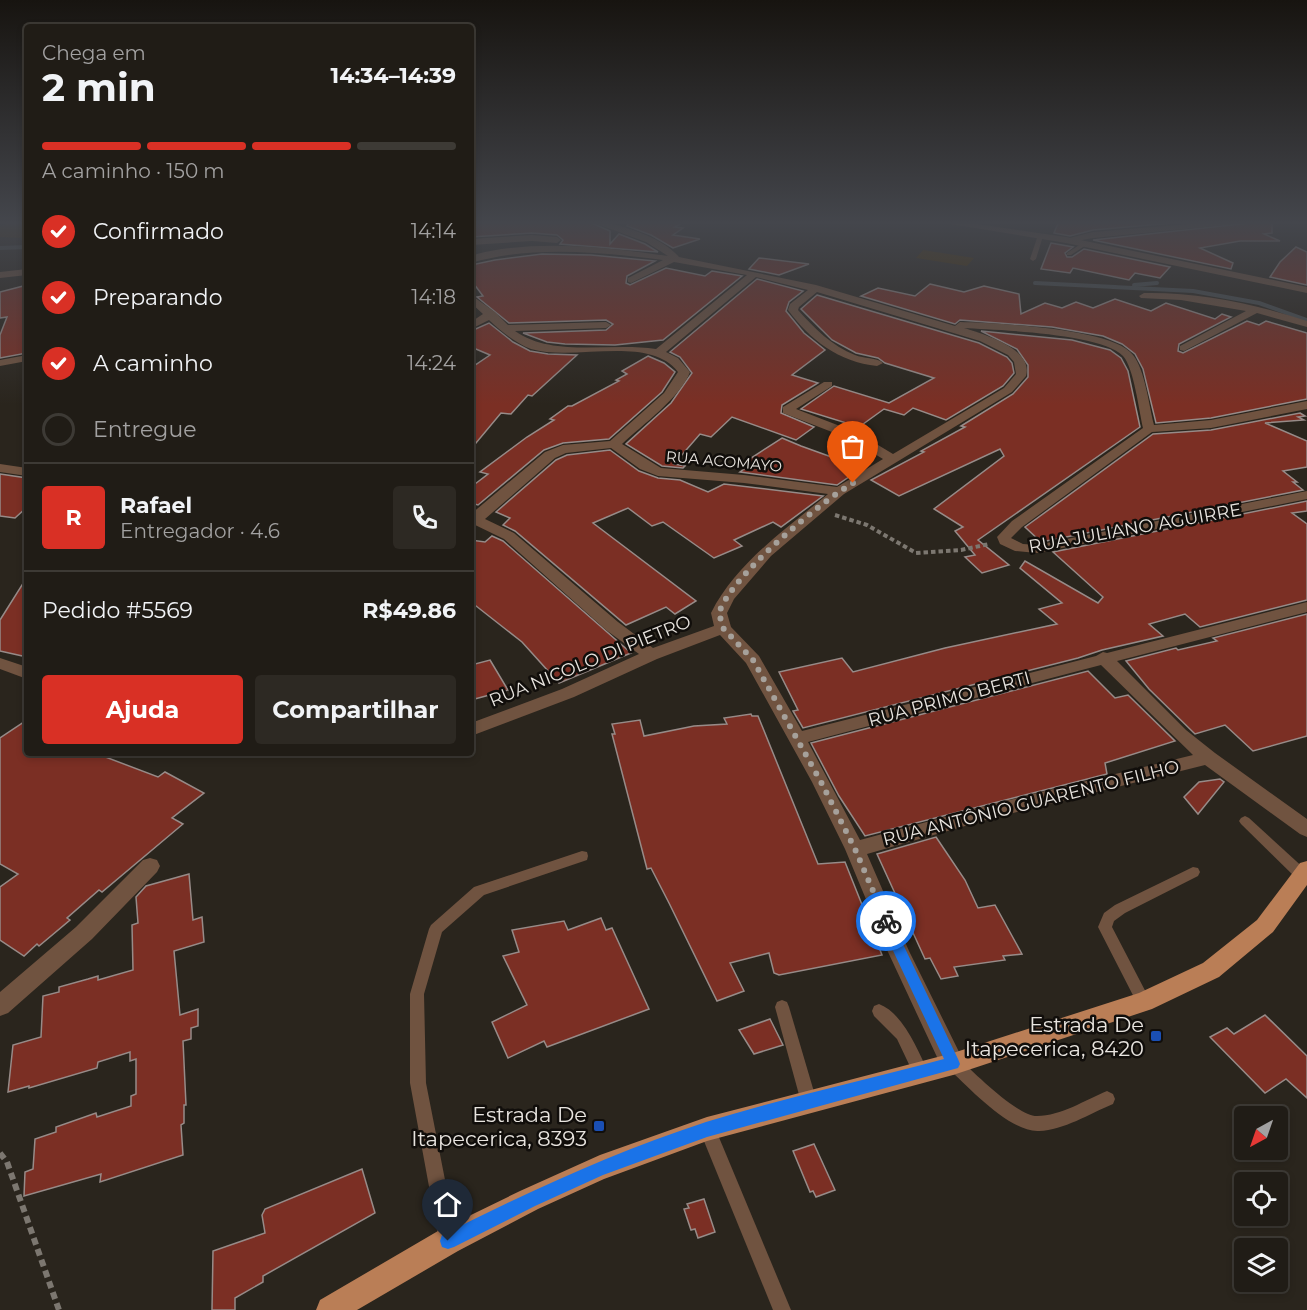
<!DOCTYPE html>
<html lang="pt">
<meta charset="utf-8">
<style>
:root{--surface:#201c16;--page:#2d2923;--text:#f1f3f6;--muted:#a2a1a1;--line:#3d3a35;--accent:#d93025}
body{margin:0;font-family:Montserrat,sans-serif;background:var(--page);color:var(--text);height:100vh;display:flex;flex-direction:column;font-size:22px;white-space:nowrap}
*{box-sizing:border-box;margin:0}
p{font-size:20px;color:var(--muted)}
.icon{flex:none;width:33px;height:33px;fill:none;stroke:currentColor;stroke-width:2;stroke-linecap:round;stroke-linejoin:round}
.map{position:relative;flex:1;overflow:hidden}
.sheet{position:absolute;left:24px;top:24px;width:450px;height:732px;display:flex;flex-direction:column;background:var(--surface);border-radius:6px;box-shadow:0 3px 9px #0003,0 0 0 2px var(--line)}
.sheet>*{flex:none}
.needle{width:39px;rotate:220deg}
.controls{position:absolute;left:1234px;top:1106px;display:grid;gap:12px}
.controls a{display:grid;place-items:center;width:54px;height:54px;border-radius:6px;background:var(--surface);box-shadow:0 3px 9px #0003,0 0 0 2px var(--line);font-size:30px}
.pin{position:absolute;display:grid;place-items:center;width:51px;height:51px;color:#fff;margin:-62px -26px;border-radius:50% 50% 50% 0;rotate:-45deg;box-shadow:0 0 6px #0007}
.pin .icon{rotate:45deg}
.courier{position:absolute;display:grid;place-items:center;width:60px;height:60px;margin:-30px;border:4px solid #1a73e8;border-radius:50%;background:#fff;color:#222;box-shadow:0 2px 8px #0007}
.summary em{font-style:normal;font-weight:700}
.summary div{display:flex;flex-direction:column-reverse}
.summary{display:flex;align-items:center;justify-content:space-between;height:102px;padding:0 18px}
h1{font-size:39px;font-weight:700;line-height:45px}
.bar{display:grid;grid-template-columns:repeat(4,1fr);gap:9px 6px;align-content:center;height:72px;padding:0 18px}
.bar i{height:8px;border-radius:4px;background:var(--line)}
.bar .current{background:var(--accent)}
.bar p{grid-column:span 4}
.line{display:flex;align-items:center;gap:15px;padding:0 18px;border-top:2px solid var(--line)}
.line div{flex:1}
.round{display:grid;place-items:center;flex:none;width:63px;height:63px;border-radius:6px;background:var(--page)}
ol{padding:0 18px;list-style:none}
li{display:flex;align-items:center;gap:18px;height:66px}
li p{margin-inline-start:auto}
li .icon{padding:6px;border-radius:50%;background:var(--accent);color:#fff;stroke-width:4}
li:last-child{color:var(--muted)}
li i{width:33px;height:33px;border:3px solid var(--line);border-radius:50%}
.primary-button{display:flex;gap:12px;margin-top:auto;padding:12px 18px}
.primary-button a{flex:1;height:69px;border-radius:6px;background:var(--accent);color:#fff;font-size:24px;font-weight:700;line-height:69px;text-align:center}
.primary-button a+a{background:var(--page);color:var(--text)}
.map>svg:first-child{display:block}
</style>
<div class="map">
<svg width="1307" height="1310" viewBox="0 0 1307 1310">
<rect width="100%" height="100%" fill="#2a251d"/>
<g fill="#462e00">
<polygon points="10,221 27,221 27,238 0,237 0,227"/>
<polygon points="923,250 974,258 967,266 916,258"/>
</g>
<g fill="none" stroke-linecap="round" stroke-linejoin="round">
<g stroke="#484e50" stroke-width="4">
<polyline points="0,248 27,247"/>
<polyline points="1035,283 1115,287"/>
<polyline points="1134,285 1157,283"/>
<polyline points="1113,287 1193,291 1259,303 1307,320"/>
</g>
</g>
<g fill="#7b2f24" stroke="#978b88" stroke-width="1.5">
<polygon points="471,221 587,221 610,231 610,244 619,234 645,244 658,252 560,244 563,240 557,235 532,233 471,237"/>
<polygon points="631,221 685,221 675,227 683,228 673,235 700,239 673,248 651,235 627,226"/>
<polygon points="1059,221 1194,221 1093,230 1070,236 1054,233"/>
<polygon points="1268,221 1272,221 1272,233 1264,234 1280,241 1240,241 1200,248 1233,263 1231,269 1093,240"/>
<polygon points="1051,243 1073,247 1065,253 1067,257 1072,257 1084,249 1170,267 1160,278 1135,273 1129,280 1073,268 1070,273 1041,269"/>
<polygon points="1296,247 1307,252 1307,285 1270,277 1280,262"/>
<polygon points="542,254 591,255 655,261 627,276 626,283 630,285 666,268 705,276 712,271 742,276 663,340 615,345 565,344 547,342 523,333 606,330 613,324 606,320 509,323 477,297 483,296 471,280 471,265 495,260"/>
<polygon points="759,258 809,264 779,275 749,269"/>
<polygon points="757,279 803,291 789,302 786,311 804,333 825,350 792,375 818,383 782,405 781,413 814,427 796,440 732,417 711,437 700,434 674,464 685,466 683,468 662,466 626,444 671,403 692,373 680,357 670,352"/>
<polygon points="930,284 964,292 984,286 1019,294 1021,314 1045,303 1062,308 1076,302 1093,308 1115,299 1151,311 1166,303 1215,319 1222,314 1231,317 1179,344 1178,351 1183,353 1247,321 1259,325 1266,321 1307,333 1307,399 1211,418 1156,423 1143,369 1135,354 1122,344 1103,336 1052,327 960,320 955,324 861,296 878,288 915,296"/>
<polygon points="27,285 27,353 0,358 0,335 7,317 0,318 0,292"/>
<polygon points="817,295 979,343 1007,357 1012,363 1014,373 1003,386 946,420 913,408 904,415 884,409 859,427 801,409 834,386 889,403 934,378 885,363 878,358 856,353 832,340 801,309"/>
<polygon points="489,323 513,342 530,351 548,354 577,355 532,396 528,395 511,414 501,413 471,449 471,368 490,355 471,347 471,331"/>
<polygon points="981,331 1072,340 1110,350 1121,358 1128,371 1140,427 978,540 1009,565 982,573 965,557 975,555 955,531 963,527 934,509 1004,456 1000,449 899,496 871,480 924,452 921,451 965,427 961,426 1013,394 1028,377 1028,365 1017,349"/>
<polygon points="648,356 664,363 675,372 662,392 609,439 563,443 544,450 478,505 471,503 471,487 488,474 480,472 527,437 554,420 550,419 568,406 572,406 619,381 616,380 627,374 622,371"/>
<polygon points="1300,413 1305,416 1298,417 1304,420 1265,423 1307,441 1307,467 1283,471 1297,482 1293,482 1303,490 1041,542 1025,527 1153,434 1211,430"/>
<polygon points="782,438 801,446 862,468 837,485 740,472 751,464 745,462"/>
<polygon points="610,450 639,471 658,478 680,480 708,492 724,484 823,496 781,527 773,522 734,540 742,546 714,558 663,522 652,526 628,508 593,523 696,601 675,614 666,607 626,625 515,531 503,525 510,518 496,512 556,460 567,455"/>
<polygon points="0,474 27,478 27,507 15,518 0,516"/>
<polygon points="1307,501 1307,511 1292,513 1307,524 1307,600 1200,627 1185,614 1149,624 1163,636 1102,650 1078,658 803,728 793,711 798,710 779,672 842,658 853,672 945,648 1057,624 1039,609 1062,603 1020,568 1025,561 1098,603 1103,597 1053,552"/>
<polygon points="492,536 503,541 631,653 559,683 522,642 471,602 471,540 485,542"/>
<polygon points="27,577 27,657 0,651 0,620"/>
<polygon points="1307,614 1307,736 1253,751 1225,725 1195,734 1149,689 1126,661 1176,648 1178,650 1217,641 1213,638"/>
<polygon points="490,660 508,690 471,700 471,665"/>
<polygon points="1088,671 1115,698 1128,695 1175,741 1105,763 1107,774 865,836 839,796 811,743"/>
<polygon points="751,714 752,716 758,716 818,864 845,862 882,955 779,975 774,973 769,953 730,963 744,991 717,1001 669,903 651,868 647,869 612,734 615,734 612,724 640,720 644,736 694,726 727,724 724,718"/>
<polygon points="27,720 27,753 95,753 158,777 165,772 204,793 172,818 183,824 102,892 99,890 67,918 70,920 39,946 37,944 24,956 0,940 0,887 18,874 0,864 0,738"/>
<polygon points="1220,779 1224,782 1198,814 1184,797 1199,782"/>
<polygon points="936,837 965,880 978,908 995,905 1022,954 1003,956 1005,960 954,967 958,976 941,979 930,958 925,959 877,854"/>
<polygon points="189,874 193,920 202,917 204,942 174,951 180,1015 198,1009 198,1026 191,1028 191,1039 183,1041 186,1105 184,1105 184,1123 181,1125 183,1155 100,1182 101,1174 24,1196 25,1172 33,1169 35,1139 56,1132 56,1127 96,1113 97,1117 131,1106 131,1096 136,1094 136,1059 130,1061 130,1052 98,1062 97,1068 29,1088 29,1086 8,1092 13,1045 41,1037 43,996 59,992 59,987 88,979 98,976 98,980 133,970 132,925 138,923 136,897 146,886"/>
<polygon points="601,918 606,930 612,928 649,1009 547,1047 544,1041 508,1058 492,1022 527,1005 503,956 519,952 512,930 564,921 568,930"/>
<polygon points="1265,1015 1307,1056 1307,1098 1286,1079 1265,1093 1210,1037 1227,1028 1234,1034"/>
<polygon points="770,1019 783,1045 754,1054 739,1030"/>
<polygon points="814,1144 835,1190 816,1197 813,1191 810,1192 793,1151"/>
<polygon points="362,1169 375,1213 263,1276 263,1282 235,1298 235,1310 212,1310 213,1251 265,1233 262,1215 265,1209"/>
<polygon points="704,1199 715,1232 698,1238 695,1229 691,1230 684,1209 689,1208 687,1204"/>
</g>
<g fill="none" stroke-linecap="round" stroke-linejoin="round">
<polyline stroke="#7c7770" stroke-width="4" stroke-dasharray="4.5 3" stroke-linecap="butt" points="835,515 867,525 916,553 961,550 989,544"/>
<polyline stroke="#7c7770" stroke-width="6" stroke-dasharray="7 4.5" stroke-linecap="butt" points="0,1153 7,1162 59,1310"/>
<g fill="#705340" fill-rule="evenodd">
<polygon points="1038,235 1043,236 1036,259 1033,261 1030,259"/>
<polygon points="1084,242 1087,244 1086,245 1071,255 1067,255 1067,253"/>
<polygon points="1245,816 1249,818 1307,871 1307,879 1302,880 1297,879 1241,824 1239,821 1241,818"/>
<polygon points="582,851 587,852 588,856 587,860 484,895 442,932 424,994 426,1083 457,1241 454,1247 448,1250 442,1247 439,1241 410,1083 410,994 429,929 431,925 474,887"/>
<polygon points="1193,867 1198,868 1200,872 1198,876 1125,913 1114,921 1112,927 1151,1002 1149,1007 1144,1009 1139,1007 1098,927 1104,913 1115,905"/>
<polygon points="782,1000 787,1002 789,1007 817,1102 815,1107 809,1110 803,1107 801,1102 775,1007 777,1002"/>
<path d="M879,1004c24,9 39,46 49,68l-3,5 -5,2 -5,-2 -18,-38 -23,-23 -2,-5 2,-5z"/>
<path d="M954,1057l5,2c16,14 58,57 78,57 24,0 48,-16 70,-25l6,3 2,5 -2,5c-24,10 -49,26 -74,27 -28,2 -71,-44 -90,-62l-3,-5 3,-5z"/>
<polygon points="707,1121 713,1123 791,1310 773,1310 699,1129 701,1123"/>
</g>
<g fill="#705340" fill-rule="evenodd">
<path d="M589,221c25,0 74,16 90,36l137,28 139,41 5,-4c35,1 153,6 173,33 12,15 16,50 21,70l57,-5 96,-19v8l-96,19 -59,4 -130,95 -11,11 12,6 14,1 270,-54v8l-270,54 -22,-2 -15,-7 -3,-7 15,-16 131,-93c-4,-17 -9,-60 -20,-72 -21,-23 -127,-26 -159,-28 20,6 70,21 62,48l-14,16 -168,102 -73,62 -37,43 -7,14 4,14 28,29 43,75 294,-75 7,-4 4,1 200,-51v10l-190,49 69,69 29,23 92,66v18l-7,-3 -95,-69 -212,53 -126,36 42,97 56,113 -3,8 -9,3 -9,-3 -56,-120 -43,-103 -33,-67 -66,-119 -26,-28 -63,24 -83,38 -103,39v-13l91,-34 77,-35 -33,-24 -102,-91 -33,-16v-9l74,-62 18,-7 47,-4 54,-48 14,-21c-29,-38 -104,-10 -147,-23 -16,-6 -30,-18 -42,-29l-18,9v-7l12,-8 -12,-11v-8l24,17 13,13 98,-3 5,3 -5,3 -91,3c38,27 96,11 141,18l91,-74 -73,-13 -43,21 -3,-1v-4l35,-18c-63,-8 -131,-15 -192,3v-6l6,-3c59,-15 131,-7 191,2l-22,-14zM756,277l52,13 -18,14 -2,6c22,30 51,52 89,56l6,-3c-7,-6 -19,-4 -28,-8 -23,-9 -41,-27 -57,-45l1,-3 18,-15 163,49 28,14 6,7 2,12 -12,14 -111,66 -35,-21 -62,-24 36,-23v-4h-8l-41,25v6l67,26 33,20 -46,28 -93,-12 -83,-7 -39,-24c19,-18 59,-47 68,-72l-12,-14 -12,-6zM611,448l29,21 18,7 86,7 84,11c-42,35 -92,69 -117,119l3,13 -61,22 -35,-26 -104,-89 -29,-14 70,-61 11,-5zM1101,665l92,90 -200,49 -133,36 -52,-98z"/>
<polygon points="1226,221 1266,221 1093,238 1066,243 1062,240 1093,232"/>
<polygon points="532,235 557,237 561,240 557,243 532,241 471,245 471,239"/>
<polygon points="27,269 27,275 0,278 0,272"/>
<path d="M1144,293c55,-1 111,11 163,28v6l-50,-14 -73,38 -4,-1v-4l66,-35 -65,-11 -40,-2 -2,-2z"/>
<polygon points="27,355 27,361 0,366 0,360"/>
<polygon points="0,464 27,468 27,476 0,472"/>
<polygon points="0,658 27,667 27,679 0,669"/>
<polygon points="150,858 157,860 160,866 157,872 92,939 8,1013 0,1016 0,992 76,927 143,860"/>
</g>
<polygon fill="#705340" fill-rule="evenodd" points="932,221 956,221 1066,237 1307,287 1307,293 1066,243"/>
<polygon fill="#ba7e56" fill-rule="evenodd" points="1307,861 1307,885 1273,932 1219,977 1152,1009 953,1075 707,1141 604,1179 538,1209 458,1251 357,1310 316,1310 320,1300 438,1231 520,1191 600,1155 707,1117 953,1053 1139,993 1203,963 1257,920 1300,863"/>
</g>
<linearGradient id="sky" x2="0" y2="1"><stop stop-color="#171410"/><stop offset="0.55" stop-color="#44464c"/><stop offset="1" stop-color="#44464c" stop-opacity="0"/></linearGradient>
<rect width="1307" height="405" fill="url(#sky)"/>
<path fill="#1a73e8" d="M886,916l4,1 68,142 2,5 -2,4 -251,69 -104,38 -68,31 -81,41 -6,2 -6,-2 -2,-6 2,-6c86,-43 172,-83 264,-113 77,-24 160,-42 238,-63l-65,-138z"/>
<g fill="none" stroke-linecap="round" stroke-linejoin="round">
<path stroke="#a6a19b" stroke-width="6" stroke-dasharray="0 10.8" d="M853,483c-34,20 -123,94 -134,130l4,15 30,32 68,122 34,67 31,72"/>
</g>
<g fill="#1a4fb4" stroke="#110e0b" stroke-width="2">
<rect x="1150" y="1030" width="12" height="12" rx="3"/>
<rect x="593" y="1120" width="12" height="12" rx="3"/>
</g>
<g text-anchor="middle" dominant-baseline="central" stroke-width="5" stroke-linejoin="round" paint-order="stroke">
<g font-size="15" fill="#e8e4df" stroke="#110e0b">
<text transform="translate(724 461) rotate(5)">RUA ACOMAYO</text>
</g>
<g font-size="18" fill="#e8e4df" stroke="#110e0b">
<text transform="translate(1135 528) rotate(-10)">RUA JULIANO AGUIRRE</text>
<text transform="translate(590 661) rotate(-22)">RUA NICOLO DI PIETRO</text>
<text transform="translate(949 699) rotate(-15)">RUA PRIMO BERTI</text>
<text transform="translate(1031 803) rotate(-14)">RUA ANTÔNIO GUARENTO FILHO</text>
</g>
<g font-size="21" fill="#e8e4df" stroke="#110e0b" text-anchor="end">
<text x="1144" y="1024">Estrada De<tspan x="1144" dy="24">Itapecerica, 8420</tspan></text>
<text x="587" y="1114">Estrada De<tspan x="587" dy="24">Itapecerica, 8393</tspan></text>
</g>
</g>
</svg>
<div class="controls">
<a><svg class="needle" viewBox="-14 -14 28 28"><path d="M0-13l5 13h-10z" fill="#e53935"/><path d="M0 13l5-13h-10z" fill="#a2a1a1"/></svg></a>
<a><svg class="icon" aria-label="locate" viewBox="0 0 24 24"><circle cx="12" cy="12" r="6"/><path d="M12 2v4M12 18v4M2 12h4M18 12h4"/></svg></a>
<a><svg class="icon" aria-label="layers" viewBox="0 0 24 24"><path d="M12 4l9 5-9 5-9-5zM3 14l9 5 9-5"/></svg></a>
</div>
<div class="pin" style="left:853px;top:483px;background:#ea580c"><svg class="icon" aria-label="bag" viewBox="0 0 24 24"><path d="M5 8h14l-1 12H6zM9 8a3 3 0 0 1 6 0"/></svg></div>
<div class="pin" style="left:448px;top:1241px;background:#1f2937"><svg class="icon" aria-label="home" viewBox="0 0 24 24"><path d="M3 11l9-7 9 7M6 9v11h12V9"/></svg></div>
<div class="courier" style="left:886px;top:921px"><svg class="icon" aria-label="bike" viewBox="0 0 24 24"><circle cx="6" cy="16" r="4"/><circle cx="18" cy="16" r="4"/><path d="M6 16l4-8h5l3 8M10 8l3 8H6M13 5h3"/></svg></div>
<section class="sheet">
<div class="summary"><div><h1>2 min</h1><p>Chega em</p></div><em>14:34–14:39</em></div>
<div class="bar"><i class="current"></i><i class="current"></i><i class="current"></i><i></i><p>A caminho · 150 m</p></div>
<ol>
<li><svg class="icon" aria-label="check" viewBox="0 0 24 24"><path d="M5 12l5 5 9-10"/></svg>Confirmado<p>14:14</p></li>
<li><svg class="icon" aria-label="check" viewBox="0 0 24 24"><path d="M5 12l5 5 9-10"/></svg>Preparando<p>14:18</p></li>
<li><svg class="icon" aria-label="check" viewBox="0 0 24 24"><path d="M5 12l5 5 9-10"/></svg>A caminho<p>14:24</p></li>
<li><i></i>Entregue</li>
</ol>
<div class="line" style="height:108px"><b class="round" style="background:var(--accent);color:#fff">R</b><div><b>Rafael</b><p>Entregador · 4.6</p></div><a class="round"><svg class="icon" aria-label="phone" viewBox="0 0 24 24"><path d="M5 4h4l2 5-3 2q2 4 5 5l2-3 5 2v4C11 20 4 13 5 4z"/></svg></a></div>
<div class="line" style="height:78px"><div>Pedido #5569</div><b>R$49.86</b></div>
<div class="primary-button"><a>Ajuda</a><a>Compartilhar</a></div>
</section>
</div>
